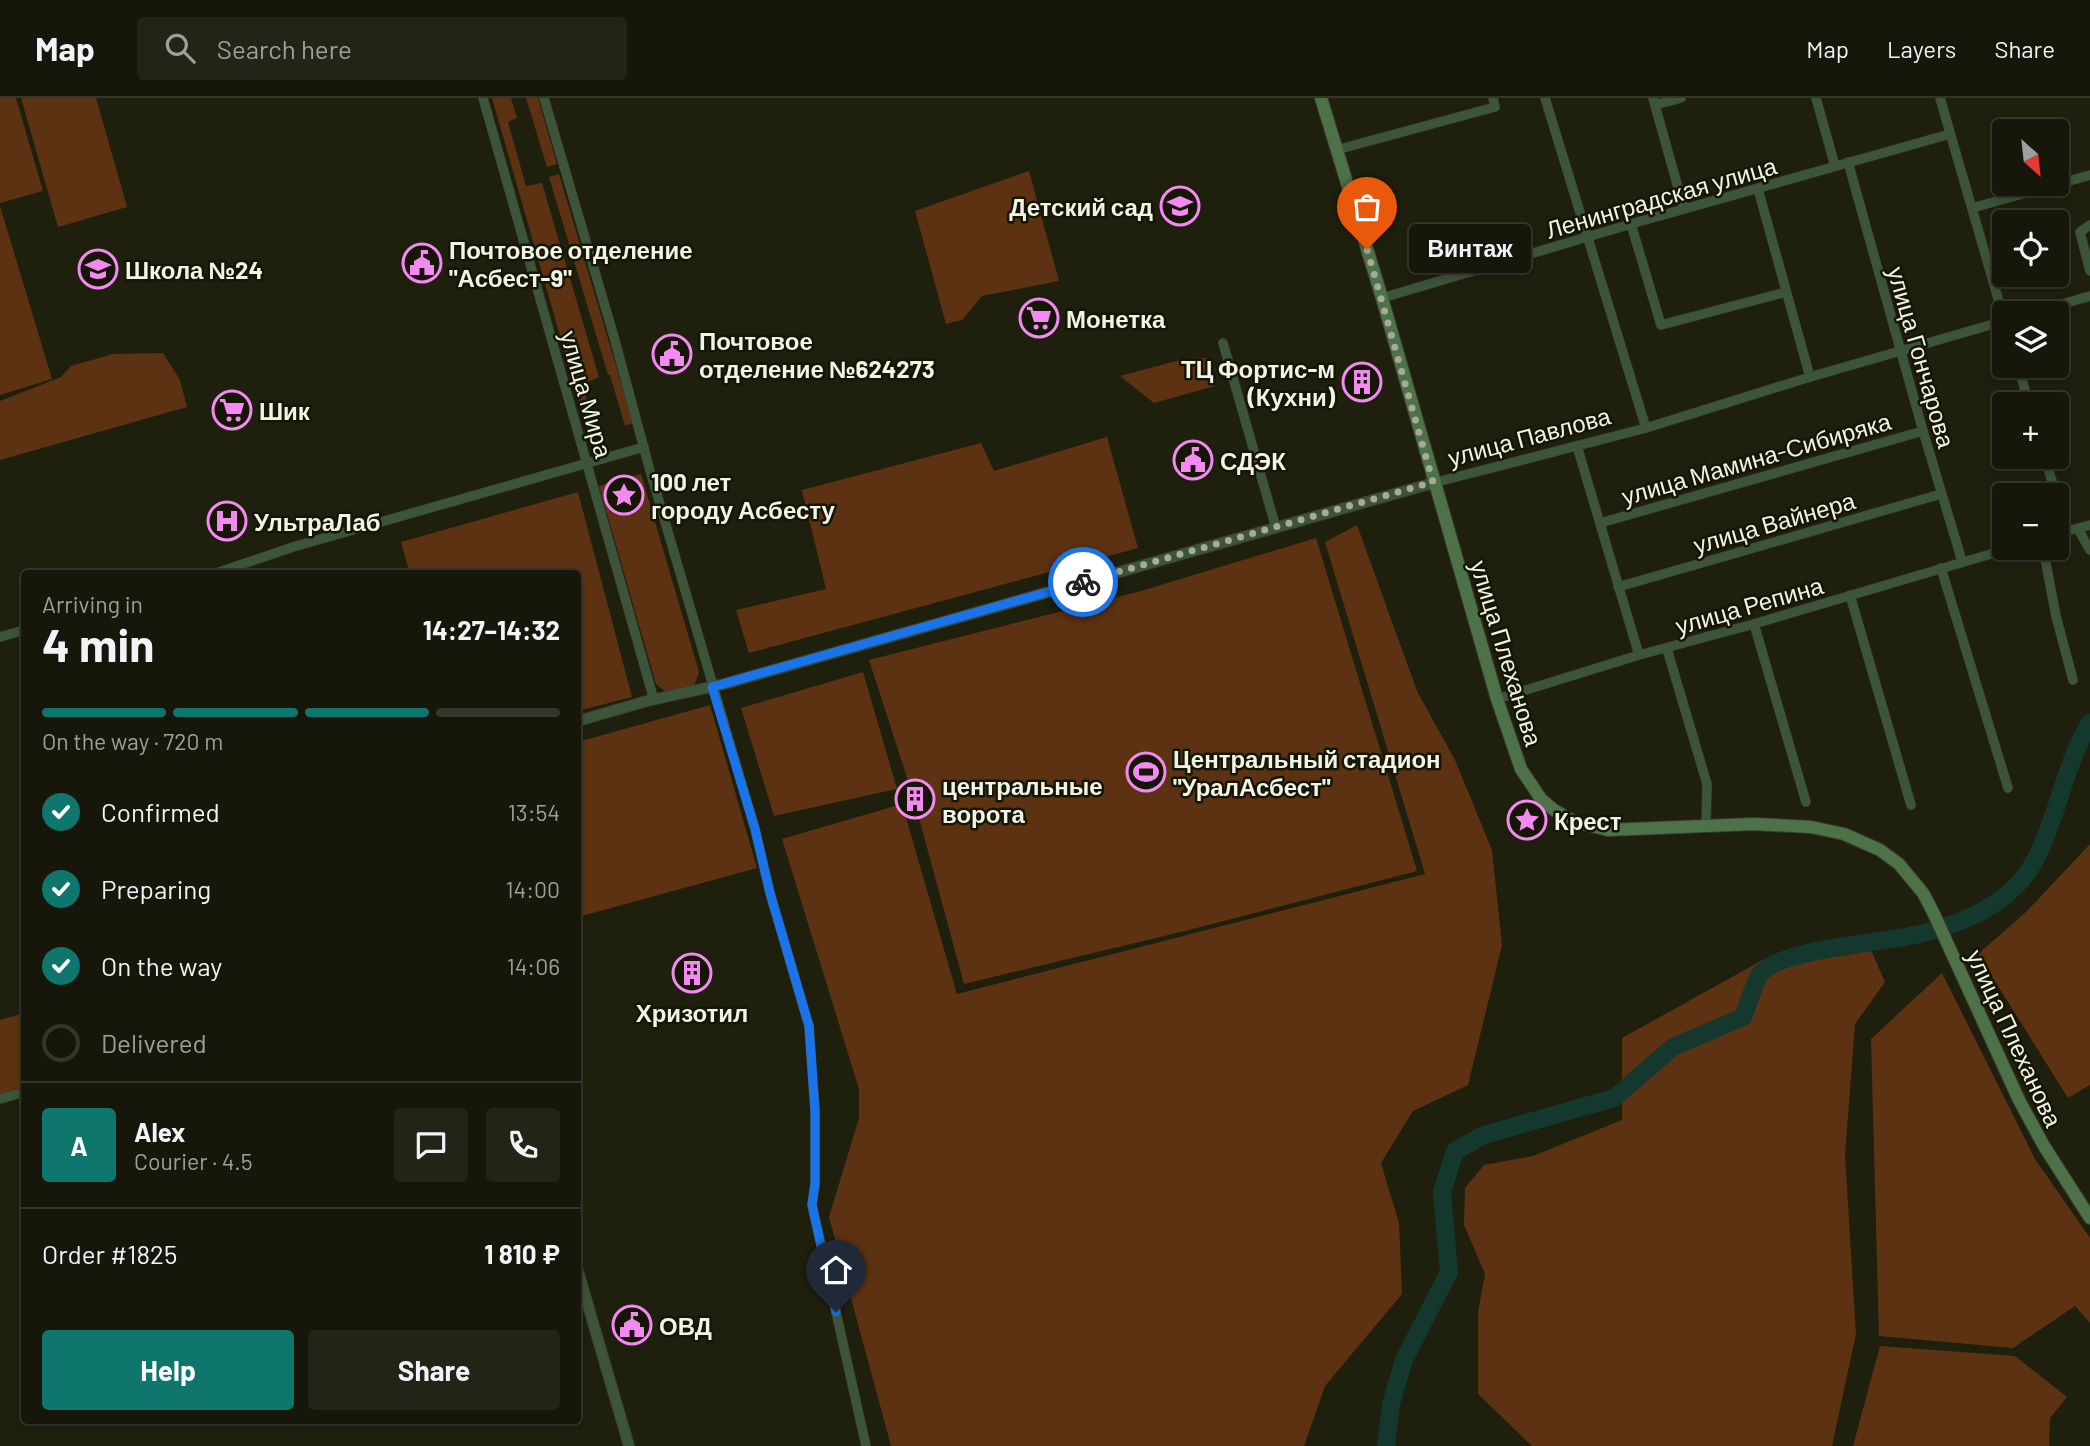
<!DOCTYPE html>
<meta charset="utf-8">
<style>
:root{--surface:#16170a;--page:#232418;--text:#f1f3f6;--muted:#9e9f9c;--line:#35362b;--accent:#0f766e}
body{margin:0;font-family:Barlow,sans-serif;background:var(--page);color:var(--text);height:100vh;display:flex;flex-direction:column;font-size:26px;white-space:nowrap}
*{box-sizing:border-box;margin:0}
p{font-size:23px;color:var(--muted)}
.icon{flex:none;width:38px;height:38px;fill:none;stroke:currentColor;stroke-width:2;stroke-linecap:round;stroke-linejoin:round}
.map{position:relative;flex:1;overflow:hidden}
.side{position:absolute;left:21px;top:472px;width:560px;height:854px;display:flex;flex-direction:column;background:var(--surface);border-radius:7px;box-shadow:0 4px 10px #0003,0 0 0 2px var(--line)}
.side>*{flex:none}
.needle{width:46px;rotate:153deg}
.controls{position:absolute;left:1992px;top:21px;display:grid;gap:14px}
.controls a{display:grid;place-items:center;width:77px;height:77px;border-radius:7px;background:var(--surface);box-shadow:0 4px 10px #0003,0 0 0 2px var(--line);font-size:35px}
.pin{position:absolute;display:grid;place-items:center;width:60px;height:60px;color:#fff;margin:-72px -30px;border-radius:50% 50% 50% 0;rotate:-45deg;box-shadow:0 0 7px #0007}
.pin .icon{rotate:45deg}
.courier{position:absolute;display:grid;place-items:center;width:70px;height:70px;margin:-35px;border:5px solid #1a73e8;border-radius:50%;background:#fff;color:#222;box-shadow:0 2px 9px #0007}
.bubble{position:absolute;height:49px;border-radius:7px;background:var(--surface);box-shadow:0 4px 10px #0003,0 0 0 2px var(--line);font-size:23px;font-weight:700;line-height:49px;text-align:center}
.head em{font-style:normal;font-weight:700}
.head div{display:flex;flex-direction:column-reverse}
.head{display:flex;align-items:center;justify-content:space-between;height:119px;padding:0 21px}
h1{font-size:46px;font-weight:700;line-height:52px}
.bar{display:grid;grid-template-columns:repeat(4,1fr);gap:10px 7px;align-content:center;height:84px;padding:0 21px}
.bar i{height:9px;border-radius:5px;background:var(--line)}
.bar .on{background:var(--accent)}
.bar p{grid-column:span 4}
.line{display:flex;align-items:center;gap:18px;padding:0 21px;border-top:2px solid var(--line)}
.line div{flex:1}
.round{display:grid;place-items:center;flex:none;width:74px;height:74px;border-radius:7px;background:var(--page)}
ol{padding:0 21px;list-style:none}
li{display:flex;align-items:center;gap:21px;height:77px}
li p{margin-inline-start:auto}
li .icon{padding:7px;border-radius:50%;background:var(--accent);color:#fff;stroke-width:4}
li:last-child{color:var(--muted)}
li i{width:38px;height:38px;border:4px solid var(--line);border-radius:50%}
.primary-button{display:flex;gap:14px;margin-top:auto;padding:14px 21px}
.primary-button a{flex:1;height:80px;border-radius:7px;background:var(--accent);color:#fff;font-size:28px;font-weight:700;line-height:80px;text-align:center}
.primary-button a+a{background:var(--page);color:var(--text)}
header{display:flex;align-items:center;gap:42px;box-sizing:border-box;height:98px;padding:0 35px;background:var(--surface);border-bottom:2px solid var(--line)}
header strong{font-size:33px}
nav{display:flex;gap:38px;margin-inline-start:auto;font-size:24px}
.search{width:490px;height:63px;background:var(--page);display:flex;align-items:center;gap:18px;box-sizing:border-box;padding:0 24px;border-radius:7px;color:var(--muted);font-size:26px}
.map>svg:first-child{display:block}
</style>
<header>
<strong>Map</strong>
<div class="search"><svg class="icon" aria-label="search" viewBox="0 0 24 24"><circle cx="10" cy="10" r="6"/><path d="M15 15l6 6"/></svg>Search here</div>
<nav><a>Map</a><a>Layers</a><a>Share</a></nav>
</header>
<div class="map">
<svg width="2090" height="1348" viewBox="0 0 2090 1348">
<rect width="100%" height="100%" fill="#1e1f0d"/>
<g fill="#5d3212">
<polygon points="0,0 16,0 43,93 0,105"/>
<polygon points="21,0 96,0 127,109 58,129"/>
<polygon points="492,0 511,0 517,20 508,24 526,88 542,85 599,279 583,286 595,336 589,339"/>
<polygon points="526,0 538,0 557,66 547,69"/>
<polygon points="1029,73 1059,183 982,198 962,222 946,226 915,113"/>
<polygon points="559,76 633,325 625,328 610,277 608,277 549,79"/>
<polygon points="0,108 52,281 0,297"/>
<polygon points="163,255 180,282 187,309 0,362 0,303 61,279 71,268 113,256"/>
<polygon points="1207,260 1215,288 1154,305 1120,278 1184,261"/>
<polygon points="1107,339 1138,450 749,555 736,512 826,491 802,392 981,345 994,373"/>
<polygon points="641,376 699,574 694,588 668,596 656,586 599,388"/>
<polygon points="578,394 632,599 578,613 578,476 410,476 401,444"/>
<polygon points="1357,427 1417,593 1455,662 1492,752 1502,847 1468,987 1413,1013 1381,1065 1399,1125 1402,1196 1325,1288 1304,1348 891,1348 829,1119 859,1020 859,991 782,741 902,706 957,896 1425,776 1325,444"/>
<polygon points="1316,440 1417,773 1181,834 964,886 913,698 869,562 1141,493"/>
<polygon points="863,574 897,691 774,718 741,610"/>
<polygon points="710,607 757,770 578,819 578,644"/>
<polygon points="2090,746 2090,987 2068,1000 1978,856 2026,814"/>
<polygon points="1868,845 1885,884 1855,926 1845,1057 1856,1236 1832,1348 1532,1348 1478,1296 1478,1214 1485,1176 1464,1127 1465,1090 1484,1067 1533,1058 1622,1022 1622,940 1768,859"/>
<polygon points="1942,875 2035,1061 2090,1140 2090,1225 2075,1208 2013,1250 1879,1238 1871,941"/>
<polygon points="24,915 24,989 0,996 0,922"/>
<polygon points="1880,1248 2015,1258 2067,1299 2050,1320 2049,1348 1853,1348"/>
</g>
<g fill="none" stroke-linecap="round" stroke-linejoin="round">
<path stroke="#14382d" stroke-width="18" d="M1386,1348l5,-42 13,-44 45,-88 -7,-80 13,-41 29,-16 130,-37 59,-51 70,-30c5,-11 11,-35 18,-44 20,-24 121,-30 154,-38 36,-8 74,-22 100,-48 39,-37 45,-118 75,-164"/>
<defs>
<g id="minor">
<polyline points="483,0 654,602"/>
<polyline points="544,0 614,239 649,369 755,731 770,795 809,928 815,1013 815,1086 812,1107 866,1348"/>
<polyline points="1545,0 1646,330"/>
<polyline points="1653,0 1684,111"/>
<polyline points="1816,0 1835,68"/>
<polyline points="1940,0 2004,221"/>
<polyline points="1655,7 1681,0"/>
<polyline points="1336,52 1495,9 1493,0"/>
<polyline points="1848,64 1923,333 1962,463"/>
<polyline points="1758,91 1810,279"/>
<polyline points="1972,110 2090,77"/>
<polyline points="1631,126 1661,227 1786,194"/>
<polyline points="2090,127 2080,134 2090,173"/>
<polyline points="1382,200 1631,126 1950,36"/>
<polyline points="2031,215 2090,198"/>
<polyline points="1223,245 1276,430"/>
<polyline points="2018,268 2029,306"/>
<polyline points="1577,348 1639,557"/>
<polyline points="2045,359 2056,397"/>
<polyline points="1433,385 1646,330 1810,279 2004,223"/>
<polyline points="2056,398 2067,433"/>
<polyline points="1600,425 1923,333"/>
<polyline points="2078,431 2090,452"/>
<polyline points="2056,436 2090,427"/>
<polyline points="2043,450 2056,518 2073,582"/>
<polyline points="1941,470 2008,690"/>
<polyline points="213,476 293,449 644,349"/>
<polyline points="1618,489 1941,396"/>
<polyline points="1850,497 1911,707"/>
<polyline points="1754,526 1806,704"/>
<polyline points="0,539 24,532"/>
<polyline points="1667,551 1707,686 1706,728"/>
<polyline points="1497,601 1639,557 1754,526 2011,450"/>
<polyline points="0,1001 24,994"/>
</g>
<g id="tertiary">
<polyline points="578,623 647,603 724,586 1433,385"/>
<polyline points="578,1173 629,1348"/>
</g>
<polyline id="secondary" points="1321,0 1382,200 1497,601 1521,671 1541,701 1554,712 1575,724 1608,732 1754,726 1811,729 1844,736 1880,752 1899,766 1923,795 1933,814 2019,1002 2044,1048 2090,1120"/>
</defs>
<use href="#minor" stroke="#3c3d2c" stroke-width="10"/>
<use href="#tertiary" stroke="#3c3d2c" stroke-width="12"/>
<use href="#secondary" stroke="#3c3d2c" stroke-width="14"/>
<use href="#minor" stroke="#3c5439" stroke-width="9"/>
<use href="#tertiary" stroke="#3c5439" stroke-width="10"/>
<use href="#secondary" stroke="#4d7247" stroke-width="12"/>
</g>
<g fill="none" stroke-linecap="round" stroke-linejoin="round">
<polyline stroke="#a7a99b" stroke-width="7" stroke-dasharray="0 12.6" points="1083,484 1433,384 1367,151"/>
<polyline stroke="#1a73e8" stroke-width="9" points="836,1214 812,1107 815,1086 815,1013 809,928 770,795 755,731 712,589 1083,484"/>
</g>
<defs>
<symbol id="school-ring" viewBox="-11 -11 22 22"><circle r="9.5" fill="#151605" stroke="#f38af1" stroke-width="1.5"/><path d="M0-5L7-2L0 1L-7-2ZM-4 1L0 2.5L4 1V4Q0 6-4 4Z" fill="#f38af1"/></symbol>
<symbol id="civic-ring" viewBox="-11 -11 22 22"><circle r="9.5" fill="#151605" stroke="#f38af1" stroke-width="1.5"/><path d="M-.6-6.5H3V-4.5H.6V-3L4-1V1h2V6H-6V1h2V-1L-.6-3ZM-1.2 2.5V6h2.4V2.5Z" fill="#f38af1"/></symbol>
<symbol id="supermarket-ring" viewBox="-11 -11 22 22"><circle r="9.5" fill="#151605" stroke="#f38af1" stroke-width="1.5"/><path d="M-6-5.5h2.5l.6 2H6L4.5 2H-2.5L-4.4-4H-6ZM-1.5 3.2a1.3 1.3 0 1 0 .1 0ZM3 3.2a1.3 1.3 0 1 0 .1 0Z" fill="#f38af1"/></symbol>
<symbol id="building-ring" viewBox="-11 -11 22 22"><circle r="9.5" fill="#151605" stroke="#f38af1" stroke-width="1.5"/><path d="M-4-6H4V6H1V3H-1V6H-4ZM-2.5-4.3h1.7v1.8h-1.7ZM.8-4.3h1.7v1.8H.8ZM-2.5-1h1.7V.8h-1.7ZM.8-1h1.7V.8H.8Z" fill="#f38af1"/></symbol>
<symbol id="sight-ring" viewBox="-11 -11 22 22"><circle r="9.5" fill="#151605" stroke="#f38af1" stroke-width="1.5"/><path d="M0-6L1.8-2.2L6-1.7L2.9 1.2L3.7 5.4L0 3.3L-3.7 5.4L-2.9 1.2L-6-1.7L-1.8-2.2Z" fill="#f38af1"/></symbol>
<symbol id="hospital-ring" viewBox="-11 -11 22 22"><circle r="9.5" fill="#151605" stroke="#f38af1" stroke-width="1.5"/><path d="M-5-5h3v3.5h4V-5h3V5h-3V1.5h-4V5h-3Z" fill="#f38af1"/></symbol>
<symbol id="stadium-ring" viewBox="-11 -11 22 22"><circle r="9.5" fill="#151605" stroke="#f38af1" stroke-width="1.5"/><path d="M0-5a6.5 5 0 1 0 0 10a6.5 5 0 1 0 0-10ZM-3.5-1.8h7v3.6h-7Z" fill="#f38af1"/></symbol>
</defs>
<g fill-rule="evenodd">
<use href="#school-ring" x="1158" y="86" width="44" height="44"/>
<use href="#civic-ring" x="400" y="143" width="44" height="44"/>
<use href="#school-ring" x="76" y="149" width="44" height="44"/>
<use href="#supermarket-ring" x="1017" y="198" width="44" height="44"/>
<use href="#civic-ring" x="650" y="234" width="44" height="44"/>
<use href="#building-ring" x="1340" y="262" width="44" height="44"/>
<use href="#supermarket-ring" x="210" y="290" width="44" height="44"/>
<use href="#civic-ring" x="1171" y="340" width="44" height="44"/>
<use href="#sight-ring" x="602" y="375" width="44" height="44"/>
<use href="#hospital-ring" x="205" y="401" width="44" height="44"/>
<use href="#stadium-ring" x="1124" y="652" width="44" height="44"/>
<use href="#building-ring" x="893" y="679" width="44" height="44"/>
<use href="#sight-ring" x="1505" y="700" width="44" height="44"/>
<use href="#building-ring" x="670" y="853" width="44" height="44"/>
<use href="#civic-ring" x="610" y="1205" width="44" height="44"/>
</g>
<g text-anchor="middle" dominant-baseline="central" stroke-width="5" stroke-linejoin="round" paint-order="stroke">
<g font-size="24" fill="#f1f3e7" stroke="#151605">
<text transform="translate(1661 99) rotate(-16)">Ленинградская улица</text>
<text transform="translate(1922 259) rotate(74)">улица Гончарова</text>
<text transform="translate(587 296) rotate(74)">улица Мира</text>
<text transform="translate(1529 338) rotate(-15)">улица Павлова</text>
<text transform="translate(1756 360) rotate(-16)">улица Мамина-Сибиряка</text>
<text transform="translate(1774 424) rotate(-16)">улица Вайнера</text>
<text transform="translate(1749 507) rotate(-16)">улица Репина</text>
<text transform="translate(1507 555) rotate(73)">улица Плеханова</text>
<text transform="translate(2015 940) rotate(65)">улица Плеханова</text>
</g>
<g font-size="24" font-weight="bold" fill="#f1f3e7" stroke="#151605" text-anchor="start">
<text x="1153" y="108" text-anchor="end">Детский сад</text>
<text x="449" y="151">Почтовое отделение<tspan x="449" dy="28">"Асбест-9"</tspan></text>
<text x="125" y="171">Школа №24</text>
<text x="1066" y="220">Монетка</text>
<text x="699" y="242">Почтовое<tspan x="699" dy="28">отделение №624273</tspan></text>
<text x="1335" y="270" text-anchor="end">ТЦ Фортис-м<tspan x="1335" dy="28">(Кухни)</tspan></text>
<text x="259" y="312">Шик</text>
<text x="1220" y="362">СДЭК</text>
<text x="651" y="383">100 лет<tspan x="651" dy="28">городу Асбесту</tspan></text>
<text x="254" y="423">УльтраЛаб</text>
<text x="1173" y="660">Центральный стадион<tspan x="1173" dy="28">"УралАсбест"</tspan></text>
<text x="942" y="687">центральные<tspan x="942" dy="28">ворота</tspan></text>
<text x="1554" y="722">Крест</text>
<text x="692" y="914" text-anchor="middle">Хризотил</text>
<text x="659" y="1227">ОВД</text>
</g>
</g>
</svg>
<div class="controls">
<a><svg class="needle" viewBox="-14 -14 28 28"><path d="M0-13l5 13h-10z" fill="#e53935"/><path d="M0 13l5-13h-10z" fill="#9e9f9c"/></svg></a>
<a><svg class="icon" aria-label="locate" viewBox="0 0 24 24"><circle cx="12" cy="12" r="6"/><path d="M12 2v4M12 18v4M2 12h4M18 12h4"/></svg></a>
<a><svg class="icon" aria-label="layers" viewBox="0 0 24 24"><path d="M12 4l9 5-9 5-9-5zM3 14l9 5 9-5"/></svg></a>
<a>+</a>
<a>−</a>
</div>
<div class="pin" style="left:1367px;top:151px;background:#ea580c"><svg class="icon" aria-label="bag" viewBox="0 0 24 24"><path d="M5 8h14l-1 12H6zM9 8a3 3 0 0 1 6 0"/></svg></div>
<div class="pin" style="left:836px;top:1214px;background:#1f2937"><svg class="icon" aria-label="home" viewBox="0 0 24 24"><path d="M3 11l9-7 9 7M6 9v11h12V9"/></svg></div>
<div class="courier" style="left:1083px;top:484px"><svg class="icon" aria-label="bike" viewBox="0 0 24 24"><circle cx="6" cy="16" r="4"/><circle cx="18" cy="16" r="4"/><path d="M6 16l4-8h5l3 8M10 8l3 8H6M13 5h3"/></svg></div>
<div class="bubble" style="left:1409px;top:126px;width:122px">Винтаж</div>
<section class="side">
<div class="head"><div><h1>4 min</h1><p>Arriving in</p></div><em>14:27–14:32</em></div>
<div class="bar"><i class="on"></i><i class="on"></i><i class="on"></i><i></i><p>On the way · 720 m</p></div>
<ol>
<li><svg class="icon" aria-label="check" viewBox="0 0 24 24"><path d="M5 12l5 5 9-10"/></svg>Confirmed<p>13:54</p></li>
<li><svg class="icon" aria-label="check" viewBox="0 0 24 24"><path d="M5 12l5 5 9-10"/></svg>Preparing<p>14:00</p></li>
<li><svg class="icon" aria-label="check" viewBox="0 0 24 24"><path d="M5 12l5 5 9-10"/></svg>On the way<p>14:06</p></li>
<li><i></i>Delivered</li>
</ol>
<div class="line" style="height:126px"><b class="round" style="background:var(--accent);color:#fff">A</b><div><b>Alex</b><p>Courier · 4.5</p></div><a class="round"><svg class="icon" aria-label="chat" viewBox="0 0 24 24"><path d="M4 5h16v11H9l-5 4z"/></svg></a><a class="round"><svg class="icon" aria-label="phone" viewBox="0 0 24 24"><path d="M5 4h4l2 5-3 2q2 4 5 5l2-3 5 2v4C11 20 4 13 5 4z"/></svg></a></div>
<div class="line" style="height:91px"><div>Order #1825</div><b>1 810 ₽</b></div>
<div class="primary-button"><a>Help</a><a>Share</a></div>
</section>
</div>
